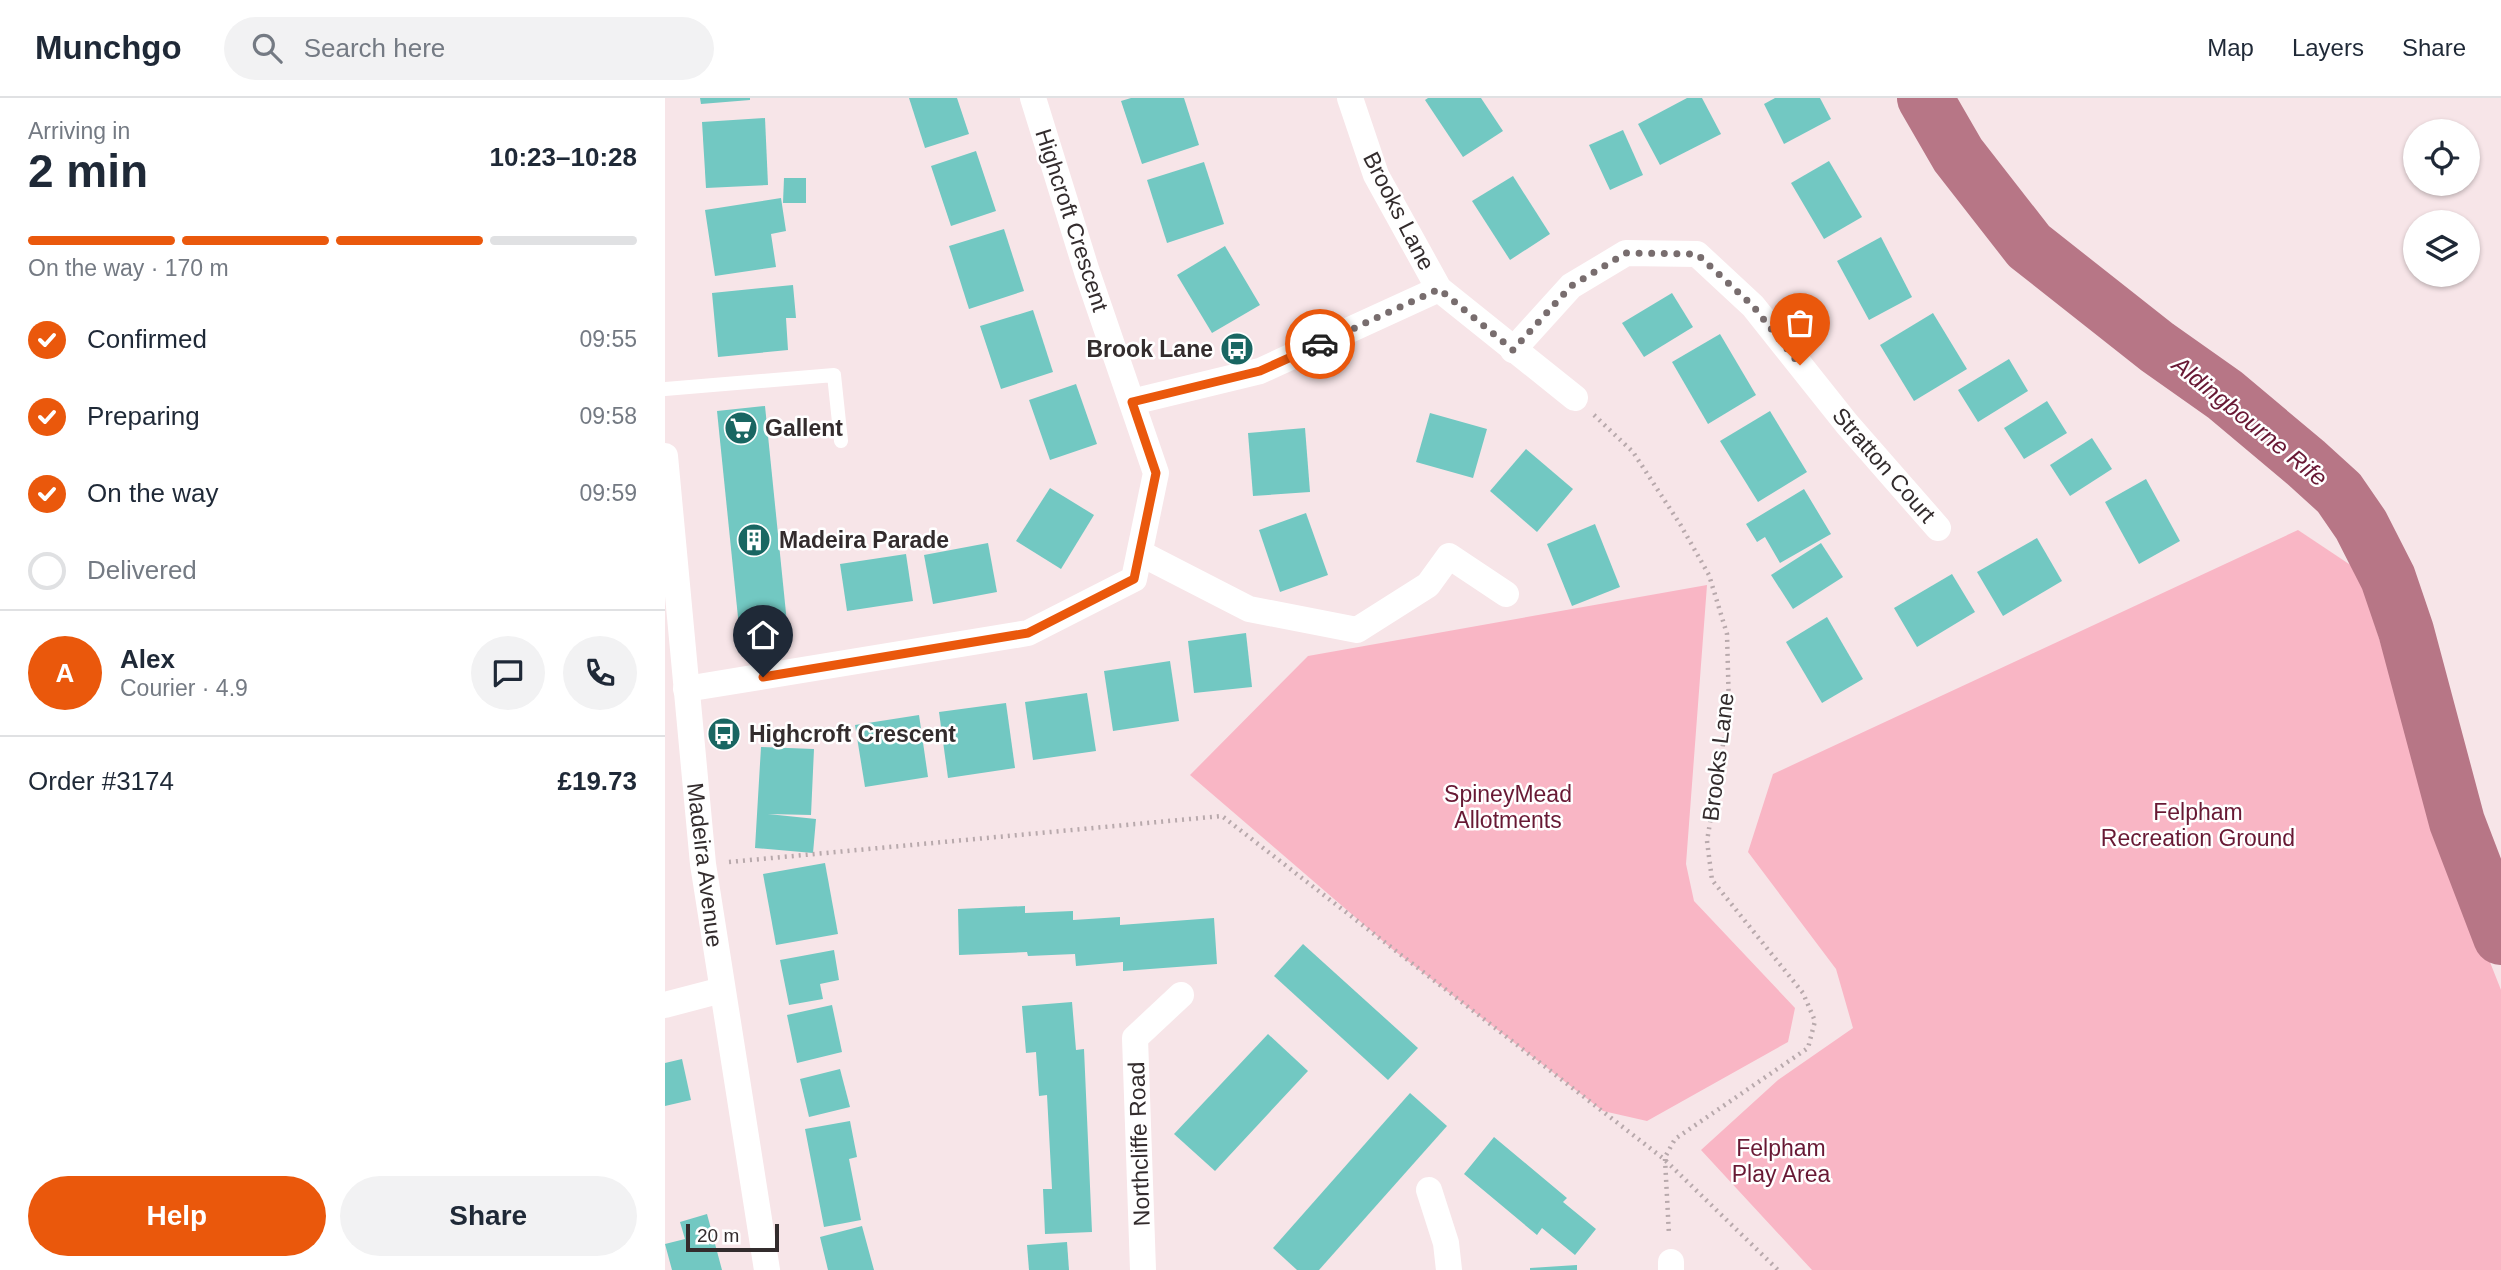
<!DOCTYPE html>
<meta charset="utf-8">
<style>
:root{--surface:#fff;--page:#f2f2f3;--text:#1f2937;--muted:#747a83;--line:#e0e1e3;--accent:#ea580c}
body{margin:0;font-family:Helvetica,sans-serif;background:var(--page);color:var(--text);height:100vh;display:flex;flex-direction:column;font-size:26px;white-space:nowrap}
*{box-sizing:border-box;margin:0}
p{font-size:23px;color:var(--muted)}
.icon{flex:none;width:38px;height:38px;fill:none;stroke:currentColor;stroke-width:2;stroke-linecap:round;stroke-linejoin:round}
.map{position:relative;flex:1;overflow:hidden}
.details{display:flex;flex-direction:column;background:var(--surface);width:665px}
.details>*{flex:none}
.buttons{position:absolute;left:1738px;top:21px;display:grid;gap:14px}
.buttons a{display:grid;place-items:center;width:77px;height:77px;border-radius:50%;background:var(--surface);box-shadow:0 2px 5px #0004;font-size:35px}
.scale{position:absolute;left:21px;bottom:18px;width:93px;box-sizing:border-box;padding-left:7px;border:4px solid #332c2d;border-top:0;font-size:19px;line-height:24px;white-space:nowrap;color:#332c2d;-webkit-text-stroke:5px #fff;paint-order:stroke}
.pin{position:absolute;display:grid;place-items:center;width:60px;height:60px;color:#fff;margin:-72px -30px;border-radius:50% 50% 50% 0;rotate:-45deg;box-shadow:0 0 7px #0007}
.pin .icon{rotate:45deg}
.courier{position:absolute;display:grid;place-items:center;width:70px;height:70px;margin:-35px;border:5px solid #ea580c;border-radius:50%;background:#fff;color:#222;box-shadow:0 2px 9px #0007}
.headline em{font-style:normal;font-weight:700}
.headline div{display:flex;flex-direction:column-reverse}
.headline{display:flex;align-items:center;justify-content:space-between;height:119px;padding:0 28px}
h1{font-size:46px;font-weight:700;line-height:52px}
.bar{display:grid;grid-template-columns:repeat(4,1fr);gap:10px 7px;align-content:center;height:84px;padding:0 28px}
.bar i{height:9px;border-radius:5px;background:var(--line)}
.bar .active{background:var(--accent)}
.bar p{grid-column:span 4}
.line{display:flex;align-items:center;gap:18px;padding:0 28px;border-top:2px solid var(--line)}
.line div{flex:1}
.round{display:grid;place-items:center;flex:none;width:74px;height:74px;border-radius:37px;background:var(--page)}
ol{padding:0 28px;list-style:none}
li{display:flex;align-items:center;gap:21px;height:77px}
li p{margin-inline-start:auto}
li .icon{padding:7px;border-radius:50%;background:var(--accent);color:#fff;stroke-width:4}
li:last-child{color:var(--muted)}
li i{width:38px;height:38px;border:4px solid var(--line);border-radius:50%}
.action{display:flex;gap:14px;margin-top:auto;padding:14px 28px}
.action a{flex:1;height:80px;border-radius:42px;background:var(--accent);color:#fff;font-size:28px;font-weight:700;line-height:80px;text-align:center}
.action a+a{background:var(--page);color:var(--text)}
header{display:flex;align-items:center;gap:42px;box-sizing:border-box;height:98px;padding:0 35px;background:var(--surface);border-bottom:2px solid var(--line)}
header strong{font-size:33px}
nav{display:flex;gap:38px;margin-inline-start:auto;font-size:24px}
.search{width:490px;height:63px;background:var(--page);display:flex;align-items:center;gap:18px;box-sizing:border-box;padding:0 24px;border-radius:38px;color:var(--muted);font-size:26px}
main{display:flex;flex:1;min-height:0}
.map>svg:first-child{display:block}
</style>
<header>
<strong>Munchgo</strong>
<div class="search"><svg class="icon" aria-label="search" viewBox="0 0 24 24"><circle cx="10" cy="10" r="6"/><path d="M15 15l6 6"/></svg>Search here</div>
<nav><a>Map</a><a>Layers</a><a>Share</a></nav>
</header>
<main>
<section class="details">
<div class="headline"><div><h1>2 min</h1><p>Arriving in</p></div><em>10:23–10:28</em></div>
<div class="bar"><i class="active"></i><i class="active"></i><i class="active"></i><i></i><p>On the way · 170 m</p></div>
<ol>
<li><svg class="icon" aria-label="check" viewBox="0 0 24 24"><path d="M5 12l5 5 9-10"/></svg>Confirmed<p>09:55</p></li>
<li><svg class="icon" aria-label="check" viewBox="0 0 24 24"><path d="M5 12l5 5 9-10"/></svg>Preparing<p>09:58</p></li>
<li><svg class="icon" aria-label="check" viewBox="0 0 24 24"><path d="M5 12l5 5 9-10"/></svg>On the way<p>09:59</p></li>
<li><i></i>Delivered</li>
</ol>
<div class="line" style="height:126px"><b class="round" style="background:var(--accent);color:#fff">A</b><div><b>Alex</b><p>Courier · 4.9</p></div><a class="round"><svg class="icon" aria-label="chat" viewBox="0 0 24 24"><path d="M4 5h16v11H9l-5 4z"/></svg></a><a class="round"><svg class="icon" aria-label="phone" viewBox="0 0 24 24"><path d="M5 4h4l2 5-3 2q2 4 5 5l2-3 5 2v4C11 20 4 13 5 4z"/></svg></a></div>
<div class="line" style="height:91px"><div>Order #3174</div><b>£19.73</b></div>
<div class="action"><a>Help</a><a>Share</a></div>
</section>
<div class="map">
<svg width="1836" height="1172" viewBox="0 0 1836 1172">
<rect width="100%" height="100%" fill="#f7e5e8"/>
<g fill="#f9b6c5">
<polygon points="1633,432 1693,472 1774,735 1836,892 1836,1172 1147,1172 1036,1052 1113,982 1188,930 1171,871 1083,754 1108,676"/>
<polygon points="1042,487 1021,766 1029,803 1130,910 1123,944 982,1023 938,1013 726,850 525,677 643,558"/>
</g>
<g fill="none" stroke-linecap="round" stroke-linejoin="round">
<polyline stroke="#b77686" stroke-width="56" points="1260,0 1293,57 1364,148 1492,249 1560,297 1641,365 1674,395 1696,427 1723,480 1741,533 1792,724 1836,839"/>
</g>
<g fill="#72c8c2">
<polygon points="35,0 85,0 85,2 36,6"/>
<polygon points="244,0 292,0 304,36 260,50"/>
<polygon points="466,0 519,0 534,47 477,66 456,3"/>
<polygon points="763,0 816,0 838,33 798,59 760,2"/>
<polygon points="1022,0 1037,0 1056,36 995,67 973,26"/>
<polygon points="1110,0 1155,0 1166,21 1119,46 1099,6"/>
<polygon points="100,20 103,87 41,90 37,24"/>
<polygon points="958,32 978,77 945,92 924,47"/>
<polygon points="311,53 331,113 286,128 266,68"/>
<polygon points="1164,63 1197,119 1159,141 1126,85"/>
<polygon points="539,64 559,126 502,145 482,82"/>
<polygon points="848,78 885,136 845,162 807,103"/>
<polygon points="119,80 141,80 141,105 118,105"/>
<polygon points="116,100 121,133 106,136 111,169 50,178 40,112"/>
<polygon points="339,131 359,193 304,211 284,148"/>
<polygon points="1216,139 1247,199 1204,222 1172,163"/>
<polygon points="560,148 595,207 547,235 512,177"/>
<polygon points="128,187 131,220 121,220 123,252 53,259 47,195"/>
<polygon points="1007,195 1028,229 979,259 957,225"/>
<polygon points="368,212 388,274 336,291 315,228"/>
<polygon points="1268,215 1302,271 1249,303 1215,247"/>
<polygon points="1055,236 1091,297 1043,326 1007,264"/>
<polygon points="1344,261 1363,293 1313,324 1293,292"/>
<polygon points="411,286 432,346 385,362 364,302"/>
<polygon points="1382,303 1402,335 1359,361 1339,330"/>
<polygon points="100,308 122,525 74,529 52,313"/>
<polygon points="1105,313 1142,374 1093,404 1055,343"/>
<polygon points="765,315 822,331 808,380 751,364"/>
<polygon points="640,330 645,394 588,398 583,335"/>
<polygon points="1427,340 1447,371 1405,398 1385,367"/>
<polygon points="861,351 908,391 872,434 825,393"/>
<polygon points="1481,381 1515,443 1474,466 1440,404"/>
<polygon points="385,390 429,417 396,471 351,443"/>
<polygon points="1139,391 1166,436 1115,465 1100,439 1092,444 1081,426"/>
<polygon points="641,415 663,477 615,494 594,432"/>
<polygon points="930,426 955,489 907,508 882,446"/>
<polygon points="1372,440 1397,483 1338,518 1312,474"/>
<polygon points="323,445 332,494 268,506 259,457"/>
<polygon points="1156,445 1178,479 1128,511 1106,477"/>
<polygon points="241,456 248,503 182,513 175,466"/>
<polygon points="1287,476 1310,514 1252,549 1229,510"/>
<polygon points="1162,519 1198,581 1157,605 1121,544"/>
<polygon points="581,535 587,589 529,595 523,543"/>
<polygon points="505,563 514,623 448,633 439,573"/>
<polygon points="422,595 431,653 368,662 360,604"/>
<polygon points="341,605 350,670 283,680 274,614"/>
<polygon points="254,617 263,679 200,689 190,627"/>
<polygon points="96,649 149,651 146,717 103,716 151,721 148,755 90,750"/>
<polygon points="160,765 173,836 111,847 98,776"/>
<polygon points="360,808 360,815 408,813 408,822 455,819 455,827 549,820 552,866 458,873 458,864 411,868 410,856 363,858 362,854 294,857 293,811"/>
<polygon points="638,846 753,950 723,982 609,878"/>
<polygon points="169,852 174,882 155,886 158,901 124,907 115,862"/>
<polygon points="407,904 411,952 419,951 427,1134 380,1136 378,1091 387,1091 382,997 374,998 371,954 361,955 357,908"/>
<polygon points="167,907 177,954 132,965 122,917"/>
<polygon points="603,936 643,973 550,1073 509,1036"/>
<polygon points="17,961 26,1002 0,1008 0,965"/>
<polygon points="175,971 185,1009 144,1019 135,981"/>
<polygon points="745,995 782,1028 654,1172 632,1172 608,1150"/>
<polygon points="185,1023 192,1059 184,1061 196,1122 159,1129 140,1031"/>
<polygon points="829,1039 902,1100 898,1104 931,1131 910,1157 877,1130 872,1137 799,1076"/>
<polygon points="42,1116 57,1172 7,1172 0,1146 20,1141 15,1124"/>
<polygon points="197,1128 209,1172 163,1172 155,1139"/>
<polygon points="402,1144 404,1172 364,1172 362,1147"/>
<polygon points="912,1167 912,1172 865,1172 865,1170"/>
</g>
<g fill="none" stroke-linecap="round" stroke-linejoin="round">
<g stroke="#b8a9ac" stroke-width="4.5" stroke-dasharray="2 5" stroke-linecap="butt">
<polyline points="929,317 968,354 1015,426 1044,477 1062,536 1064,610 1042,743 1047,782 1138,895 1150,923 1143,950 1010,1041 999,1061"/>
<polyline points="64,764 557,718 999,1061 1113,1172"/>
<polyline points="1000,1061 1004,1137"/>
</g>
<polyline stroke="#fff" stroke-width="14" points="0,291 169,277 176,343"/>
<g stroke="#fff" stroke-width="26">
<polyline points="685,0 711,77 774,191 910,300"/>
<polyline points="848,252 906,188 961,155 1032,156 1088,208 1182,326 1273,430"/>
<polyline points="467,304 595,273 774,191"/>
<polyline points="0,358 38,766 102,1172"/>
<polyline points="475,455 584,511 692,532 763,487 784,458 841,496"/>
<polyline points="21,591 363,535 469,481 491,375 422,174 368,0"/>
<polyline points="0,907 57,892"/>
<polyline points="764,1092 781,1145 784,1172"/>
<polyline points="1006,1164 1006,1172"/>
<polyline points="478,1172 470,940 516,897"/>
</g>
</g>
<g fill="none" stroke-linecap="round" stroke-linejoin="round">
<polyline stroke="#786d6e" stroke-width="7" stroke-dasharray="0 12.6" points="655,246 774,191 848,252 906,188 961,155 1032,156 1088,208 1135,267"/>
<polyline stroke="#ea580c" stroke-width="9" points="98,579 363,535 469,481 491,375 467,304 595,273 655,246"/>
</g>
<defs>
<symbol id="bus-disc" viewBox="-11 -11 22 22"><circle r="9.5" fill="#196662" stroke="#fff"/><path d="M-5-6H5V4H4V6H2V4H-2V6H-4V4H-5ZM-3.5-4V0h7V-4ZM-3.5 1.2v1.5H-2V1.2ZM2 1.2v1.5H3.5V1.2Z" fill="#fff"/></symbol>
<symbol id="supermarket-disc" viewBox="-11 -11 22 22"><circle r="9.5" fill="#196662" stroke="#fff"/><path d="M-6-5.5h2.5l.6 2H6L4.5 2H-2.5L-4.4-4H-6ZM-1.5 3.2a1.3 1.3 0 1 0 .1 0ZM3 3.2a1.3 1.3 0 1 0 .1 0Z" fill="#fff"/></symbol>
<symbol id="building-disc" viewBox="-11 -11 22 22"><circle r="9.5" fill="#196662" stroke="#fff"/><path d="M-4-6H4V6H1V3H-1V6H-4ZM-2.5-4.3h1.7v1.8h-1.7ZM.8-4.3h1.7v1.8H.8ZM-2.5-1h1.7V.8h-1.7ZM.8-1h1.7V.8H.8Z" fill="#fff"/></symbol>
</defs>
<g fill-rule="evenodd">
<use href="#bus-disc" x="553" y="232" width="38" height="38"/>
<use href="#supermarket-disc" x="57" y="311" width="38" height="38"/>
<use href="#building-disc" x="70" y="423" width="38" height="38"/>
<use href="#bus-disc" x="40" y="617" width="38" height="38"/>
</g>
<g text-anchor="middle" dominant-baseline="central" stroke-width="5" stroke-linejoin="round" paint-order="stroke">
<g font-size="23" fill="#332c2d" stroke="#fff">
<text transform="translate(734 113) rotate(63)">Brooks Lane</text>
<text transform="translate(407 122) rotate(72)">Highcroft Crescent</text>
<text transform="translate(1219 367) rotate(49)">Stratton Court</text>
<text transform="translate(1053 659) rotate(-83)">Brooks Lane</text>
<text transform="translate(40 767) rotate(83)">Madeira Avenue</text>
<text transform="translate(474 1046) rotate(-92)">Northcliffe Road</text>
</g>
<g font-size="23" font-weight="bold" fill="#332c2d" stroke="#fff" text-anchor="start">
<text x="548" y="251" text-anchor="end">Brook Lane</text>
<text x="100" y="330">Gallent</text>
<text x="114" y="442">Madeira Parade</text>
<text x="84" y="636">Highcroft Crescent</text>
</g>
<g font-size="23" fill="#681934" stroke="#fff">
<text x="843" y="696">SpineyMead<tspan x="843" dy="26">Allotments</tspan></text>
<text x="1533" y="714">Felpham<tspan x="1533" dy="26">Recreation Ground</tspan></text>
<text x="1116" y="1050">Felpham<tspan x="1116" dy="26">Play Area</tspan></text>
</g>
<g font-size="24" font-style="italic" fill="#681834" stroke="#fff">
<text transform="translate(1585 323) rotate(39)">Aldingbourne Rife</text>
</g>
</g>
</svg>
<div class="buttons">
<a><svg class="icon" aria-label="locate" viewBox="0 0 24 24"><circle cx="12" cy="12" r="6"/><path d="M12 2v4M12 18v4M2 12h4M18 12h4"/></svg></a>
<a><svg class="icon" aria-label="layers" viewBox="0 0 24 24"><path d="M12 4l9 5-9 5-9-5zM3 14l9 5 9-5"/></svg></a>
</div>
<div class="scale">20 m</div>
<div class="pin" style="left:1135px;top:267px;background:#ea580c"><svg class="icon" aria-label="bag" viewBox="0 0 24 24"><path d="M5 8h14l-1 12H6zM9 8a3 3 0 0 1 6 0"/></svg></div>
<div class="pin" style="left:98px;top:579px;background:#1f2937"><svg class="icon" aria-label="home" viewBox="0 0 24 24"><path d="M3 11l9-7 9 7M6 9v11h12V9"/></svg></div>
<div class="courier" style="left:655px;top:246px"><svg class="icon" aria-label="car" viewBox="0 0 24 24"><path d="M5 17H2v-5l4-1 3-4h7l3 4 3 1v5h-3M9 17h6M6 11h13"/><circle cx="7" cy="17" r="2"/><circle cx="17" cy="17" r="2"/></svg></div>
</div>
</main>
